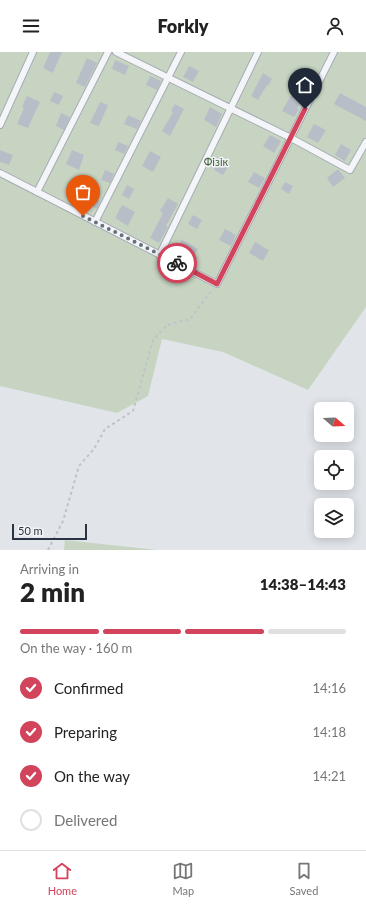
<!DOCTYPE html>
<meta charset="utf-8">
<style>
:root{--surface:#fff;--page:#f6f6f6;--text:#222;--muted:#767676;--line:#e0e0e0;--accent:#d2435c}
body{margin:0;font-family:Lato,sans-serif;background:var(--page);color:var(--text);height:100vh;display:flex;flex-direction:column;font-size:15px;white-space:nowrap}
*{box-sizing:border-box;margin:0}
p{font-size:13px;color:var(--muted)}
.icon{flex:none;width:22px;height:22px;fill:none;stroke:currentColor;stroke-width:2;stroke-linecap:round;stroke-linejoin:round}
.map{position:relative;height:498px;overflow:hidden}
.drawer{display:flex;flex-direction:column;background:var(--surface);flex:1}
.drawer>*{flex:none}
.needle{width:26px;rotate:109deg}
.tools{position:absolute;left:314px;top:350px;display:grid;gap:8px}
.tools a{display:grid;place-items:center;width:40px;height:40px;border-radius:6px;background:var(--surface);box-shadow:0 2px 10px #0003;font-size:20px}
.scale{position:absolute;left:12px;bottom:10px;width:75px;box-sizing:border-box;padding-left:4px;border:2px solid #293342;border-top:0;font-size:11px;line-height:14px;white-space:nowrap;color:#293342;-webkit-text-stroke:3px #f1f4f7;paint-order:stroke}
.pin{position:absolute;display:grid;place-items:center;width:34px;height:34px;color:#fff;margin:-41px -17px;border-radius:50% 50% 50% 0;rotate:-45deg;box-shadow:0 0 4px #0007}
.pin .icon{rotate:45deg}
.courier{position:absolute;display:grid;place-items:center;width:40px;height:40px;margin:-20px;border:3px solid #d2435c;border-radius:50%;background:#fff;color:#222;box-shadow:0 1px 5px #0007}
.overview em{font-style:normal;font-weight:800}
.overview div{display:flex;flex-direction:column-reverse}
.overview{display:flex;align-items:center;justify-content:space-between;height:68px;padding:0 20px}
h1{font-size:26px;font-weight:800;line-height:30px}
.bar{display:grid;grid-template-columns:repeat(4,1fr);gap:6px 4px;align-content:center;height:48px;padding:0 20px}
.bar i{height:5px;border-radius:3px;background:var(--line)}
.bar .selected{background:var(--accent)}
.bar p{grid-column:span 4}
ol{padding:0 20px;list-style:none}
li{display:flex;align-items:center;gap:12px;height:44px}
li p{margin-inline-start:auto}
li .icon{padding:4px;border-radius:50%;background:var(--accent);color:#fff;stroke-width:4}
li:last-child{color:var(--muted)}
li i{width:22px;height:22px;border:2px solid var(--line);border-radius:50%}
header{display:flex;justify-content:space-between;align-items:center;height:52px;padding:0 20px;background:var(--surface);font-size:18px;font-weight:800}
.dock{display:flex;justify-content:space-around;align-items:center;height:56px;border-top:1px solid var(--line);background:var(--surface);font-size:11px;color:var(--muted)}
.dock a{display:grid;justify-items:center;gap:2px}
.dock .selected{color:var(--accent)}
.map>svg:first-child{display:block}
</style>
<header><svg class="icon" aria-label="menu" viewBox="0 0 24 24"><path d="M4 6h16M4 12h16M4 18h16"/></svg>Forkly<svg class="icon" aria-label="person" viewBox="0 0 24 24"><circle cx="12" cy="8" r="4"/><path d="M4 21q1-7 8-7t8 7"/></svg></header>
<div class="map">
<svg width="366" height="498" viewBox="0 0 366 498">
<rect width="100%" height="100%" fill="#e1e5ea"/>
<g fill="#c7d4c2">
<polygon points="0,0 366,0 366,255 308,338 223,300 162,287 148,344 117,361 0,334"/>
<polygon points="65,488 157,498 64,498"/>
</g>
<g fill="#b8bec7">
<polygon points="50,0 62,0 53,21 43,16"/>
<polygon points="87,6 97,11 85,35 76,31"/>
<polygon points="115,8 129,14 125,23 112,17"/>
<polygon points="189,14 199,19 193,30 183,25"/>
<polygon points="263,21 272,27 268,34 267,33 258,48 251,44"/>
<polygon points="150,24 161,29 157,38 146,33"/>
<polygon points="298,31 308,36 297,56 299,58 294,65 282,59"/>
<polygon points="54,40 63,44 59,53 50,49"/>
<polygon points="340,41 366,55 366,69 334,52"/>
<polygon points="27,44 40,50 28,76 17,72 24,56 22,55"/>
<polygon points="100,50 108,53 99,74 90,71"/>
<polygon points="175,52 184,57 170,84 162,79 173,60 171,59"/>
<polygon points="210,55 222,62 216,75 204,68"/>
<polygon points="61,61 70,65 64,78 56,74"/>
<polygon points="128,63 141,69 137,77 124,72"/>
<polygon points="314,72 326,78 318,91 307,85"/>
<polygon points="270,83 281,89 274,101 263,94"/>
<polygon points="118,90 128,94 124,102 115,98"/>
<polygon points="341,92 351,98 345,109 335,103"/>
<polygon points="0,98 13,103 9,113 0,110"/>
<polygon points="72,98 84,103 79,118 66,112"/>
<polygon points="150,99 161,105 153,120 142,114"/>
<polygon points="219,110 228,115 223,123 214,118"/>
<polygon points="338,117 345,126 333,135 327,126"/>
<polygon points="105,118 114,122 110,131 101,128"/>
<polygon points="254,120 265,126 259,136 248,130"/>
<polygon points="285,130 293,134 289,142 281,137"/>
<polygon points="127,133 134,137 129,147 122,143"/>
<polygon points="92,146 100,149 97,157 89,153"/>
<polygon points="168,146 178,152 166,174 168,175 159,191 150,186 163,161 160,159"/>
<polygon points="122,153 135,160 128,174 115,166"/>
<polygon points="193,163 202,168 197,177 188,172"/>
<polygon points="225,177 236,183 231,194 219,188"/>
<polygon points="182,188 198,197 191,208 175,200"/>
<polygon points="255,190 269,198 263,209 249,201"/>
</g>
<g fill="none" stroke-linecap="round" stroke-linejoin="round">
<defs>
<g id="service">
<polyline points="116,0 291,86 350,118 366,90"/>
<polyline points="0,73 33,0"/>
<polyline points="0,121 217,232 334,0"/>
<polyline points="37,140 108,0"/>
<polyline points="95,170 181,0"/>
<polyline points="160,202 258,0"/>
</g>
</defs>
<use href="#service" stroke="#a6acb4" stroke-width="8"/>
<polyline stroke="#bfc3c9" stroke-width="2" stroke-dasharray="3 3" stroke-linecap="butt" points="48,498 63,469 79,414 94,397 105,377 133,359 153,288 167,273 190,267 213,237"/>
<use href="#service" stroke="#f4f5f8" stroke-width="6"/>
</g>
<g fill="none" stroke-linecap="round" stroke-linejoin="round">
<polyline stroke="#69717d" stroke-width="4" stroke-dasharray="0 7.2" points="83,164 177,211"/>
<polyline stroke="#d2435c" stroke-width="5" points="177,211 217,232 305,57"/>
</g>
<g text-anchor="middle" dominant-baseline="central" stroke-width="3" stroke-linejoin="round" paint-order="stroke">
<g font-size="11" fill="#3e5e35" stroke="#f1f4f7">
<text x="216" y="109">Фізік</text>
</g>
</g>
</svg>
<div class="tools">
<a><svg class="needle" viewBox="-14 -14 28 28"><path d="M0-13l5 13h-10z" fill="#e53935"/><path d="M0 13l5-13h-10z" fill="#767676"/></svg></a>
<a><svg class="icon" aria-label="locate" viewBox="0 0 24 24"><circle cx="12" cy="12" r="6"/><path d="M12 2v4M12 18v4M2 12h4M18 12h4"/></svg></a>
<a><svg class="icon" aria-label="layers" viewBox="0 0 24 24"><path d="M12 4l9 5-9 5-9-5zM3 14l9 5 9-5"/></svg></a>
</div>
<div class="scale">50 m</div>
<div class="pin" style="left:83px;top:164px;background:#ea580c"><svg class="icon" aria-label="bag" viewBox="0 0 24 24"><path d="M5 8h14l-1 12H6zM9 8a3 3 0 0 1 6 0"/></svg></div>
<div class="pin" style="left:305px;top:57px;background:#1f2937"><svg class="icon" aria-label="home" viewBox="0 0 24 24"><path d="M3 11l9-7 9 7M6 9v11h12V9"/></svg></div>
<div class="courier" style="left:177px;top:211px"><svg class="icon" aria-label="bike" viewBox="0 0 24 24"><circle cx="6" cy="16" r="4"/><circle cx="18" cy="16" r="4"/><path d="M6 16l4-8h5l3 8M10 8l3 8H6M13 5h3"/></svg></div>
</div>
<section class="drawer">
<div class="overview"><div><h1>2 min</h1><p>Arriving in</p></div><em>14:38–14:43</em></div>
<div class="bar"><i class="selected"></i><i class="selected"></i><i class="selected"></i><i></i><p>On the way · 160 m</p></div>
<ol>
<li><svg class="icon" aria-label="check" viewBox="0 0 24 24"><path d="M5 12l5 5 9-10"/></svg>Confirmed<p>14:16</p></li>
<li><svg class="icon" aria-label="check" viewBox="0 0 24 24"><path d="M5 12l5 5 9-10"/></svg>Preparing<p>14:18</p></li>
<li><svg class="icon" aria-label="check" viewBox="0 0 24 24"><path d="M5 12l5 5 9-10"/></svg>On the way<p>14:21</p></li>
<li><i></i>Delivered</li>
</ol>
</section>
<nav class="dock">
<a class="selected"><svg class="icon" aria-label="home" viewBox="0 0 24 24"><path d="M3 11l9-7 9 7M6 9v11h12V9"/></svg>Home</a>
<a><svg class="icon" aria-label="map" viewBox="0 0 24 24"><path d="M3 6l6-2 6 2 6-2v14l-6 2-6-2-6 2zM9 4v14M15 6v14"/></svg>Map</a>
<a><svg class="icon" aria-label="saved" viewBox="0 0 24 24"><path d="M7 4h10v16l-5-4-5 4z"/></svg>Saved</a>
</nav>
